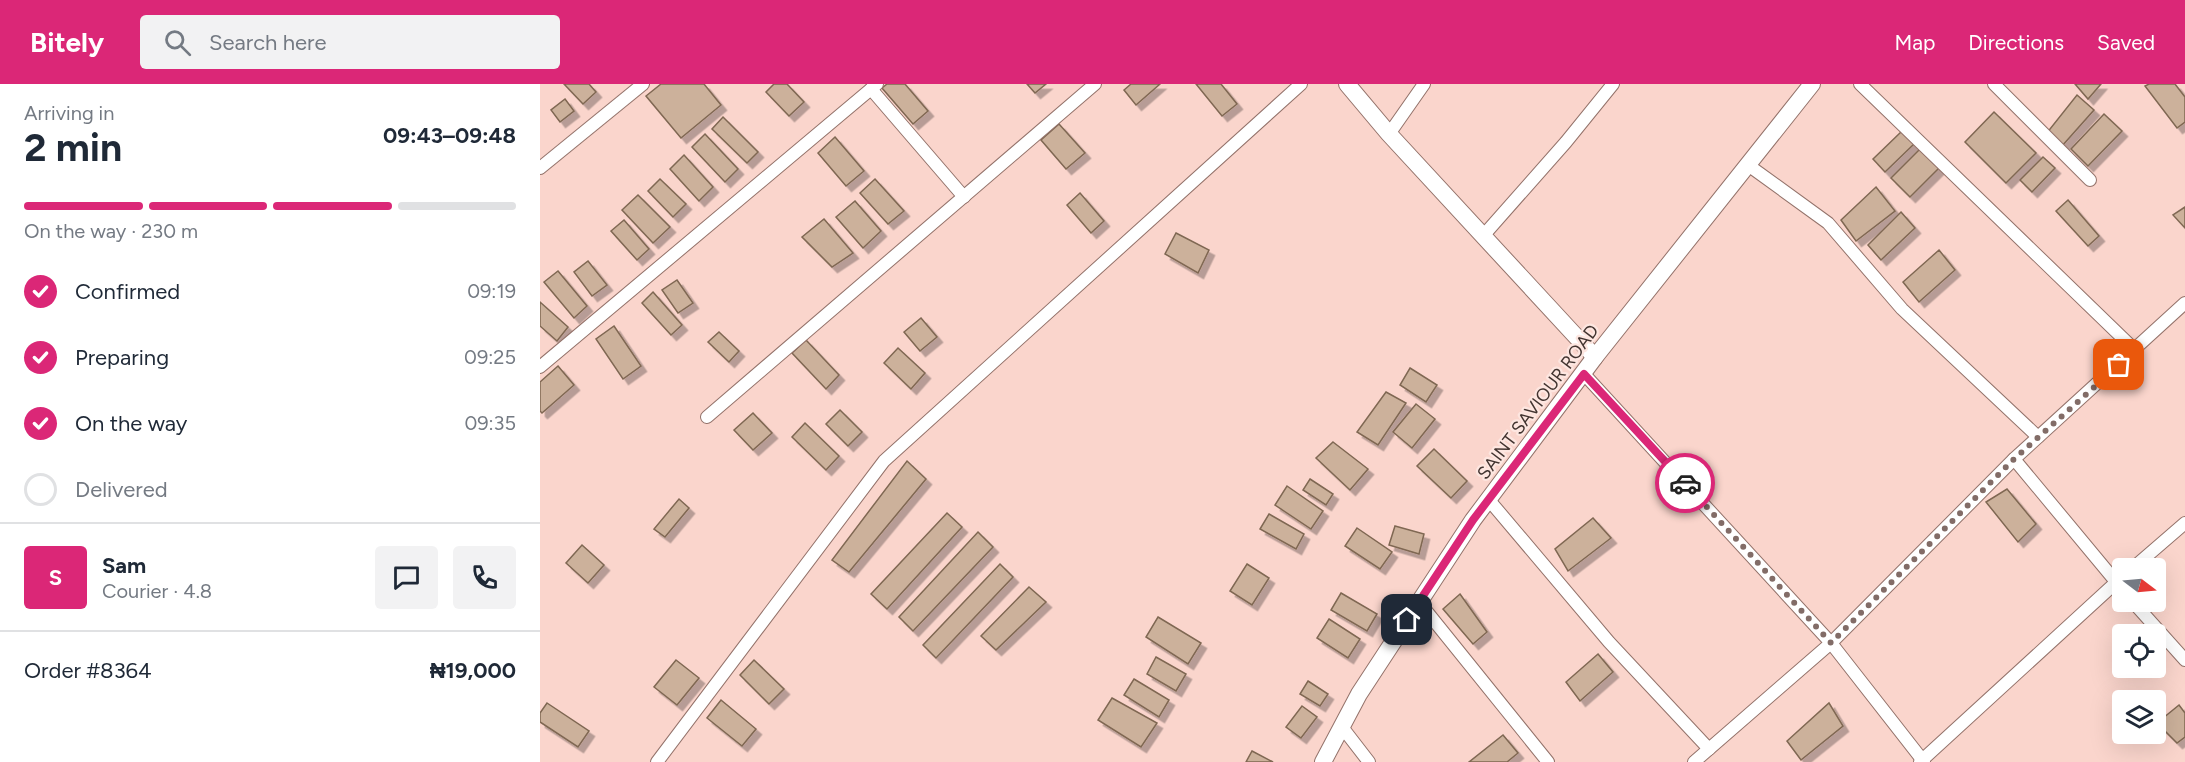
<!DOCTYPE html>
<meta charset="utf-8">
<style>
:root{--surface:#fff;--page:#f2f2f3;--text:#1f2937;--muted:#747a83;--line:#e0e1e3;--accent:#db2777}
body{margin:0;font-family:Figtree,sans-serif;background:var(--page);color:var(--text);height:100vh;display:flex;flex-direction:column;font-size:22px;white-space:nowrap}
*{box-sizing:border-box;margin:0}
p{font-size:20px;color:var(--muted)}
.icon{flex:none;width:33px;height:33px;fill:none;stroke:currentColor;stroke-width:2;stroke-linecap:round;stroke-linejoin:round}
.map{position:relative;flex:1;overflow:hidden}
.sheet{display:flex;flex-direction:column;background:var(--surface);width:540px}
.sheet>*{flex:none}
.needle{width:39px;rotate:106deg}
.fabs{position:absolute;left:1572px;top:474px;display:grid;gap:12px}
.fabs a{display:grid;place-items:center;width:54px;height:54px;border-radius:6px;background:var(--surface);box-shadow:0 6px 24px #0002;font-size:30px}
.pin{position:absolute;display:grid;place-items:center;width:51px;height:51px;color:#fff;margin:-26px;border-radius:12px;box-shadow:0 3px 9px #0006}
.courier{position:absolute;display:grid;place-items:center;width:60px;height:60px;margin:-30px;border:4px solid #db2777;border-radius:50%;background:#fff;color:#222;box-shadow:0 2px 8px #0007}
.headline em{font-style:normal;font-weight:700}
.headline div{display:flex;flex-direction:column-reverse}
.headline{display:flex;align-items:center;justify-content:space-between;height:102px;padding:0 24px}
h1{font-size:39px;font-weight:700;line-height:45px}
.bar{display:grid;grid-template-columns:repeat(4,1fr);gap:9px 6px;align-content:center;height:72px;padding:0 24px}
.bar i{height:8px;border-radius:4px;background:var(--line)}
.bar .active{background:var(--accent)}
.bar p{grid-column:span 4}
.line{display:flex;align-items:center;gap:15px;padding:0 24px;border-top:2px solid var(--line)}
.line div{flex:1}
.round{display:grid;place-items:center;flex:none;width:63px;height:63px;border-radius:6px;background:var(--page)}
ol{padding:0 24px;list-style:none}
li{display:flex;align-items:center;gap:18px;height:66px}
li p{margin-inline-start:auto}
li .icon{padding:6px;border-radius:50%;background:var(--accent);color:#fff;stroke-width:4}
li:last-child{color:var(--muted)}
li i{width:33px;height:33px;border:3px solid var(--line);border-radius:50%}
header{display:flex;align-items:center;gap:36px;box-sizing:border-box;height:84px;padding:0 30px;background:var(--accent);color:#fff}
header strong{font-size:28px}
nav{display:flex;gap:33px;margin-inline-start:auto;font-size:21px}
.search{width:420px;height:54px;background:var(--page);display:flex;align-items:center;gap:15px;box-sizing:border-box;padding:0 21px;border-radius:6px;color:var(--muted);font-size:22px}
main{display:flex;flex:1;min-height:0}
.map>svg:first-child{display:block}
</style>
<header>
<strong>Bitely</strong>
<div class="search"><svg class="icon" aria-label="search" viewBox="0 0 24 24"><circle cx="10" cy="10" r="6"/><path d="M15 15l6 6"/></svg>Search here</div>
<nav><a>Map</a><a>Directions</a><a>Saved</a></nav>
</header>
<main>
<section class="sheet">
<div class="headline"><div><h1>2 min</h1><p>Arriving in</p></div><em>09:43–09:48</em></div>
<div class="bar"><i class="active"></i><i class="active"></i><i class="active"></i><i></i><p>On the way · 230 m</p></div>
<ol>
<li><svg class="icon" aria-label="check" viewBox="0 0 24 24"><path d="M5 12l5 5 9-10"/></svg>Confirmed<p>09:19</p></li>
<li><svg class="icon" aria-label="check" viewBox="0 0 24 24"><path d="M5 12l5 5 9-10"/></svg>Preparing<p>09:25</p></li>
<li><svg class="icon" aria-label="check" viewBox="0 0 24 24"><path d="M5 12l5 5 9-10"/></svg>On the way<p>09:35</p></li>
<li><i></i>Delivered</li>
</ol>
<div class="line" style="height:108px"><b class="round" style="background:var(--accent);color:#fff">S</b><div><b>Sam</b><p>Courier · 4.8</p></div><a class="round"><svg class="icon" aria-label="chat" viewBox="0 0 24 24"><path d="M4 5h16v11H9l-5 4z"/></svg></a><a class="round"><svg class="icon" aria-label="phone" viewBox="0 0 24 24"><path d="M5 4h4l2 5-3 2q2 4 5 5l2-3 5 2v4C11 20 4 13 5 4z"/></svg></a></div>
<div class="line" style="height:78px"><div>Order #8364</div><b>₦19,000</b></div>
</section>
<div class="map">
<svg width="1645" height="678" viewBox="0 0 1645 678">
<defs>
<filter id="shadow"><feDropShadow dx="5.5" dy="5.5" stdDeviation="0" flood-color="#0004"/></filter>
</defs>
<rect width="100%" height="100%" fill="#fad5cc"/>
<g fill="#ccb19b" stroke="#7f6752" stroke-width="1.5" filter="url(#shadow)">
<polygon points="24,0 49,0 56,8 43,20"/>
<polygon points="121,0 164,0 181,21 141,54 106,12"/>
<polygon points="234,0 247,0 264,18 249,32 226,8"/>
<polygon points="347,0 365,0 388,27 373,40 342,4"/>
<polygon points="487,0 506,0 495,9"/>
<polygon points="591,0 620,0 596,21 584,6"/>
<polygon points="656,0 681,0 697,20 682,32"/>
<polygon points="1535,0 1561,0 1548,15"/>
<polygon points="1609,0 1635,0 1645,13 1645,38 1637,44 1605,2"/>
<polygon points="1537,11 1554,26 1522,62 1506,50"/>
<polygon points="25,15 34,27 20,38 11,26"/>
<polygon points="1454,28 1496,69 1466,99 1425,58"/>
<polygon points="1564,30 1582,47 1548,82 1531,65"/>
<polygon points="183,33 218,68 207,79 172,45"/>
<polygon points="519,40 545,69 526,85 501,56"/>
<polygon points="1362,47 1374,60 1345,88 1333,75"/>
<polygon points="165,50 198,85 185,98 152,63"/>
<polygon points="295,53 324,87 306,102 278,69"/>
<polygon points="1383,62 1402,81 1370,113 1351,94"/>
<polygon points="144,71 173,103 159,117 130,85"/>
<polygon points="1503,73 1515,84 1492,108 1480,96"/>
<polygon points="120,95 146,120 133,133 108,107"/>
<polygon points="335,95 364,127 348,140 320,109"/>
<polygon points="1336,103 1355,127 1316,157 1301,136"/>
<polygon points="540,109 564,137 551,149 527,121"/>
<polygon points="98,111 130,143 113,159 82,126"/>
<polygon points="1528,116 1559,152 1548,162 1516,127"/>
<polygon points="315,117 341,147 323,164 296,133"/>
<polygon points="1645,123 1645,144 1633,131"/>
<polygon points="1361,128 1375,144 1341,176 1328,161"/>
<polygon points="284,135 313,169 292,183 262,153"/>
<polygon points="84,136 109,165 97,176 71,147"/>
<polygon points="636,149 669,166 658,189 625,170"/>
<polygon points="1399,166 1415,186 1379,218 1363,198"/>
<polygon points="48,177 67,201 52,212 34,188"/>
<polygon points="18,187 47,222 34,234 4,198"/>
<polygon points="137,196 153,219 138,229 122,206"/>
<polygon points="113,208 142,241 131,251 102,219"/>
<polygon points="0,218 28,243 17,257 0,242"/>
<polygon points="381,234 397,253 380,267 364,248"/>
<polygon points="74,242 101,282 83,295 56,255"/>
<polygon points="179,248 199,267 189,278 168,258"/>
<polygon points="266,256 299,291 286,305 252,269"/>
<polygon points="358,264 385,289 371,305 344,279"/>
<polygon points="18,282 34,301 2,329 0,327 0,298"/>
<polygon points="870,284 897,301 886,318 860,301"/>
<polygon points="846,308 866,319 838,361 817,348"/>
<polygon points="876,320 895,335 872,364 853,348"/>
<polygon points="300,326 322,348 308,362 286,340"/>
<polygon points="213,329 232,349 213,366 194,346"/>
<polygon points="265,339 299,372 286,386 252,353"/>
<polygon points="793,358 828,385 810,406 776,374"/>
<polygon points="894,365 927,397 911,414 877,382"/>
<polygon points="367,377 386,395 309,488 292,476"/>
<polygon points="770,395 793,410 786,421 763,406"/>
<polygon points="747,402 783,427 771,445 735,421"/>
<polygon points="1467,405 1496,440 1478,458 1446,418"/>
<polygon points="139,415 149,424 125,453 114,445"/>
<polygon points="407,429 422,443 347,525 331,510"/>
<polygon points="729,430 764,450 756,465 720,445"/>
<polygon points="1053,434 1071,454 1028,487 1015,465"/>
<polygon points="855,442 884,450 879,470 849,461"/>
<polygon points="817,444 852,468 840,485 805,462"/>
<polygon points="438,448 453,463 373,547 359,533"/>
<polygon points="42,461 64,481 48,499 26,479"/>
<polygon points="460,480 473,493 396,574 383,561"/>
<polygon points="707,480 729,494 712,521 690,507"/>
<polygon points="489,503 506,518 456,566 441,552"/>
<polygon points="801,509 837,530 827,547 791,526"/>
<polygon points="920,510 947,548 933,560 903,525"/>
<polygon points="618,533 661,559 648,580 606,553"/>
<polygon points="789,535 820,555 808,574 777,554"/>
<polygon points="1058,570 1073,588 1040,617 1026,598"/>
<polygon points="616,573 646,590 636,607 607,590"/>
<polygon points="136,576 159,594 137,621 114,603"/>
<polygon points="214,576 244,605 229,620 200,591"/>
<polygon points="594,595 629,616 619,633 584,611"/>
<polygon points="768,597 788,610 780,622 760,610"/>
<polygon points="572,614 617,639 601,663 558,636"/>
<polygon points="181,616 216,645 202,662 167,634"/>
<polygon points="7,619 49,647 38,663 0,638 0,629"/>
<polygon points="1289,619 1303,642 1261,676 1247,657"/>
<polygon points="1639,621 1645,629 1645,653 1637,659 1617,639"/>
<polygon points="762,622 777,633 761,654 746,643"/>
<polygon points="963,651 978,669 967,678 929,678"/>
<polygon points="712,667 733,678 706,678"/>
</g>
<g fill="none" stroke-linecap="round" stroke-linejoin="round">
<defs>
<g id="street">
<polyline points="1320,0 1595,266"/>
<polyline points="1454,0 1550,96"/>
<polyline points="331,5 424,113"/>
<polyline points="849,50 884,0"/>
<polyline points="1208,81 1288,139 1362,225 1498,353"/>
<polyline points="0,84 103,0"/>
<polyline points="943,152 1026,58 1073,0"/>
<polyline points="0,283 337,0"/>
<polyline points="1044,290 1291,559 1384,678"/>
<polyline points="167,333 555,0"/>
<polyline points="1474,375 1582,505"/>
<polyline points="949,416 1069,558 1169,665"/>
<polyline points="1593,484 1645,439"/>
<polyline points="879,518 1008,678"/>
<polyline points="1593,518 1645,576"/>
<polyline points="802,643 829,678"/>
<polyline points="117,678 344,377 761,0"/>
<polyline points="1154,678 1291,559 1474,375 1645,219"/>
<polyline points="1380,678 1582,493"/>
</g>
<g id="secondary">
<polyline points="807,0 849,50 1055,273"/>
<polyline points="783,678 819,610 933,436 1055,273 1272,0"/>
</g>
</defs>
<use href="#street" stroke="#93726a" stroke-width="14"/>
<use href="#secondary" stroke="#93726a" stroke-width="18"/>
<use href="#street" stroke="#fff" stroke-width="12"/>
<use href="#secondary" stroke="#fff" stroke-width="16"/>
</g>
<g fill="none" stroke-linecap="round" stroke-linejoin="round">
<polyline stroke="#826c67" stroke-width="6" stroke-dasharray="0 10.8" points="1145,399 1291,559 1474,375 1579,281"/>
<polyline stroke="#db2777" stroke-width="8" points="867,536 933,436 1044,290 1145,399"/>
</g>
<g text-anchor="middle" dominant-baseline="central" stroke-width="4.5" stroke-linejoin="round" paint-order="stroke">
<g font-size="18" fill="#423430" stroke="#fde6e0">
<text transform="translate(998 318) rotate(-53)">SAINT SAVIOUR ROAD</text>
</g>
</g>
</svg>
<div class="fabs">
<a><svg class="needle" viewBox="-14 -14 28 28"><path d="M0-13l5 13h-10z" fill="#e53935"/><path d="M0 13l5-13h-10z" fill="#747a83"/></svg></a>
<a><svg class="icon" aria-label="locate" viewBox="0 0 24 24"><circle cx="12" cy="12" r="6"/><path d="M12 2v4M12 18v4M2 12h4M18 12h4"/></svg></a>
<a><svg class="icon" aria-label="layers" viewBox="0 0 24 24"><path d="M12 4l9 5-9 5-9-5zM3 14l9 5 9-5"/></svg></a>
</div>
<div class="pin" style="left:1579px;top:281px;background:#ea580c"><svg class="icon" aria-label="bag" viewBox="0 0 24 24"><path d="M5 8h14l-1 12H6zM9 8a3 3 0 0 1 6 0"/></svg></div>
<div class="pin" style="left:867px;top:536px;background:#1f2937"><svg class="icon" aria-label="home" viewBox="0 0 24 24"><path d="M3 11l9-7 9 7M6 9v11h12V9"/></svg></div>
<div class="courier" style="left:1145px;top:399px"><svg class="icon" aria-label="car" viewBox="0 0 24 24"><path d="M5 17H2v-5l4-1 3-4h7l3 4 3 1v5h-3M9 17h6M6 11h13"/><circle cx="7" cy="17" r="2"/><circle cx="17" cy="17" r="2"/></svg></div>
</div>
</main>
